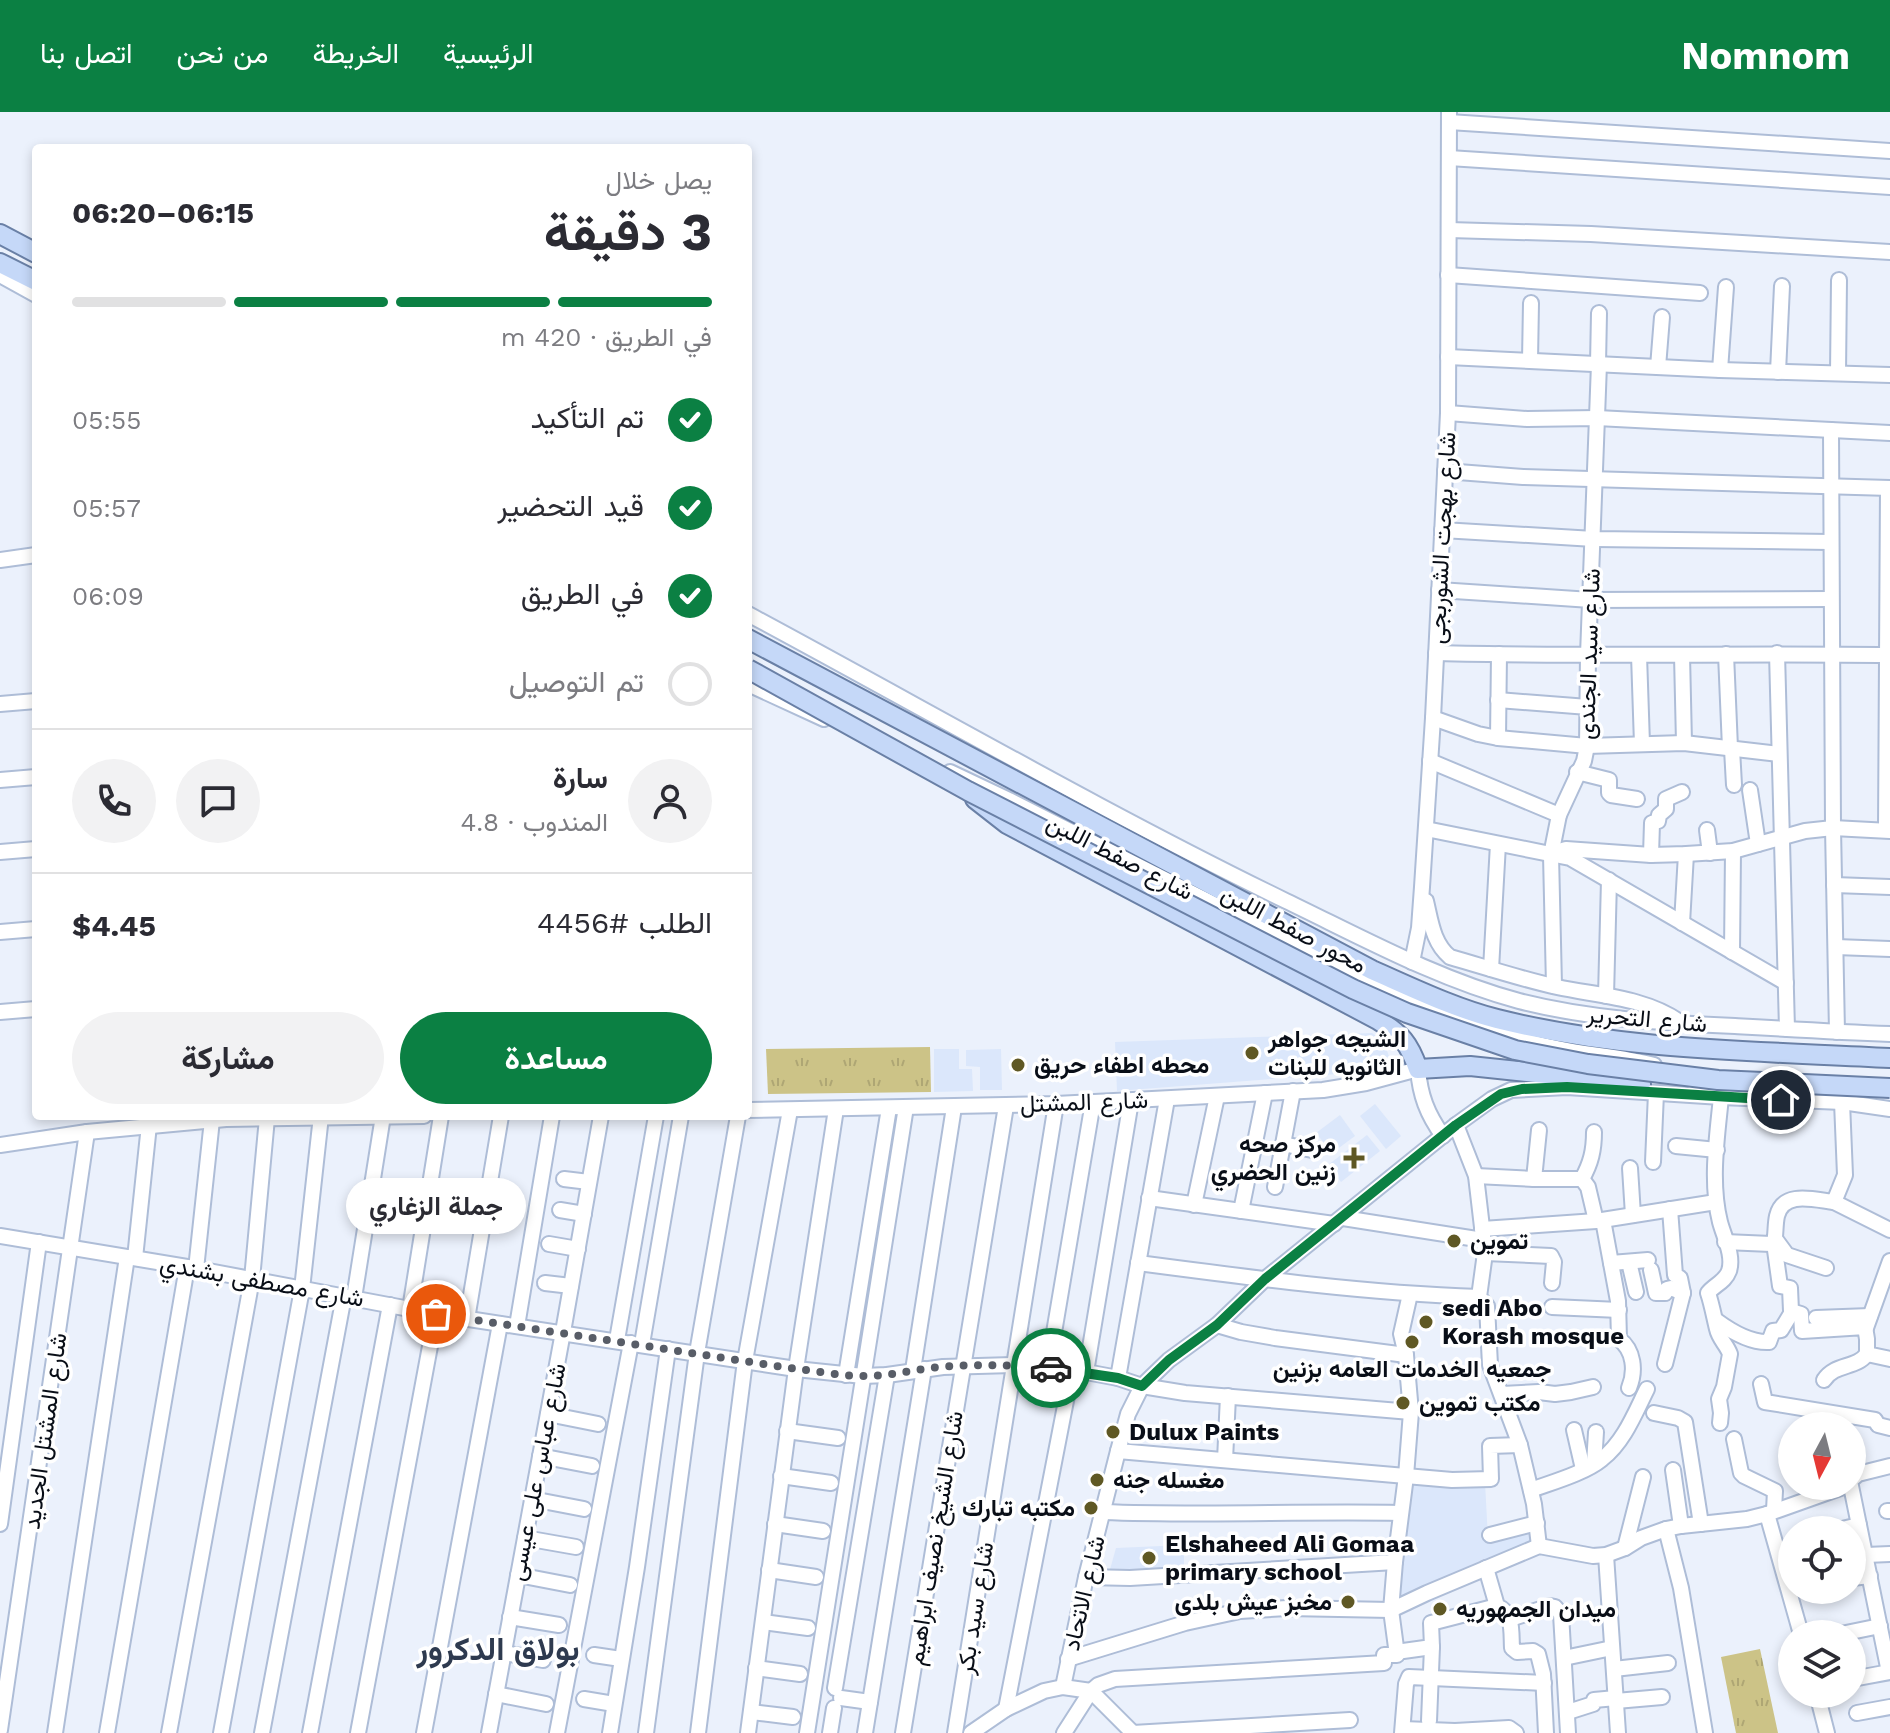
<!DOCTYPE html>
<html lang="ar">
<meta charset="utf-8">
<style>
:root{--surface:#fff;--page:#f2f2f3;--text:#2b2b33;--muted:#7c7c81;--line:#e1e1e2;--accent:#0b8043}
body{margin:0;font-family:"Work Sans",Vazirmatn,sans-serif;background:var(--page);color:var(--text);direction:rtl;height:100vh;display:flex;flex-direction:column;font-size:30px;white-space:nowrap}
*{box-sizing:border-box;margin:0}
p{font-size:26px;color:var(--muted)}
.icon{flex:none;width:44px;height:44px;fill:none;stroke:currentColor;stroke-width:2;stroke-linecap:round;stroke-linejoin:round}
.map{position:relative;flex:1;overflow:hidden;direction:ltr}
.side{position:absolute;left:32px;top:32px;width:720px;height:976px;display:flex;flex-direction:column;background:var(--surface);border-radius:8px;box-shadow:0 4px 12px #0003;direction:rtl}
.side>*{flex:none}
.needle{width:52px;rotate:187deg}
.controls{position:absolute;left:1778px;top:1300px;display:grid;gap:16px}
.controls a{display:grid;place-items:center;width:88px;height:88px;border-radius:50%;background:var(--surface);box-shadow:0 4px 12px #0003;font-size:40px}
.pin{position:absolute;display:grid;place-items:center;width:68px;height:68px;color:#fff;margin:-34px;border:4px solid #fff;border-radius:50%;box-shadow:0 2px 8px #0007}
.courier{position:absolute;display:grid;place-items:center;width:80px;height:80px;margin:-40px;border:6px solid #0b8043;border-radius:50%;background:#fff;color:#222;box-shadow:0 2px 10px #0007}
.bubble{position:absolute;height:56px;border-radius:28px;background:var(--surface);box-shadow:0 4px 12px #0003;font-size:26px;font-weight:700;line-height:56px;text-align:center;direction:rtl}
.head em{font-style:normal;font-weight:700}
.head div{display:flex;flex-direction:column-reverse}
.head{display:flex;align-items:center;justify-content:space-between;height:136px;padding:0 40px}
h1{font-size:52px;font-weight:700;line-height:60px}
.bar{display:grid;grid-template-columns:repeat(4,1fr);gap:12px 8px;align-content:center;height:96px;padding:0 40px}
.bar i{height:10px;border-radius:6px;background:var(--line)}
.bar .current{background:var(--accent)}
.bar p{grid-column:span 4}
.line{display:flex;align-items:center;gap:20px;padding:0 40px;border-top:2px solid var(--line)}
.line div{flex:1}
.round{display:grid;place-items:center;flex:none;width:84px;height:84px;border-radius:42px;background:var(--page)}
ol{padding:0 40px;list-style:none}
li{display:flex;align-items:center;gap:24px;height:88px}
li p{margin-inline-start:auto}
li .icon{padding:8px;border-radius:50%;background:var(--accent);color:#fff;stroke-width:4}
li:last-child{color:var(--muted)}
li i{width:44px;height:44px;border:4px solid var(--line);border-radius:50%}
.primary-button{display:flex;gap:16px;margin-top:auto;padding:16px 40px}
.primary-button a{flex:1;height:92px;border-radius:48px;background:var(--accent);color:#fff;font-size:32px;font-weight:700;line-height:92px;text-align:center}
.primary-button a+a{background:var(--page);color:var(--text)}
header{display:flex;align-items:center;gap:48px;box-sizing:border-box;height:112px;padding:0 40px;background:var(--accent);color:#fff}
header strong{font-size:38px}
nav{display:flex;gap:44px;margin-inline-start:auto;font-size:28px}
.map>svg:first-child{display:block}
</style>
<header>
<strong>Nomnom</strong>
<nav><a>الرئيسية</a><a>الخريطة</a><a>من نحن</a><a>اتصل بنا</a></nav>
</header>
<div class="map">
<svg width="1890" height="1621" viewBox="0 0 1890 1621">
<defs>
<pattern id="grass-tufts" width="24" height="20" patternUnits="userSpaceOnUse" patternTransform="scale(2)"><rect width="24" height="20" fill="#ccc387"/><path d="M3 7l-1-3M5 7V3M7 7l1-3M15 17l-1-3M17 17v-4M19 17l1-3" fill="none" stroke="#aea674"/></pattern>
</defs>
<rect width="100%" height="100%" fill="#ebf1fc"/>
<g fill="#dbe7fb">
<polygon points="1372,921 1384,930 1392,953 1389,958 1117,979 1115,930"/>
<polygon points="934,937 959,937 959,957 972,957 973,979 934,980"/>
<polygon points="1001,937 1002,978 980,978 980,955 966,954 966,938"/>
<polygon points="1375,992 1401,1024 1386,1037 1360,1004"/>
<polygon points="1340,1003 1355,1024 1332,1041 1316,1021"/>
<polygon points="1367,1023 1380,1039 1341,1070 1328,1053"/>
<polygon points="1407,1368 1485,1370 1488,1427 1529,1417 1533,1434 1394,1492"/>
<polygon points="1184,1433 1184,1457 1109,1461 1116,1436"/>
</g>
<g fill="url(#grass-tufts)">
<polygon points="930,935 931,980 768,982 766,937"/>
<polygon points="1760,1537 1778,1621 1736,1621 1721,1545"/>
</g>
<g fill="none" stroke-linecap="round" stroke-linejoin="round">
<defs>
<g id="minor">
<polyline points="1449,10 1890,39"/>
<polyline points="1449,46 1890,75"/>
<polyline points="1449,118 1591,122 1890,140"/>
<polyline points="0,163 36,183"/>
<polyline points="1448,163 1700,181"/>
<polyline points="1448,245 1720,258 1890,263"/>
<polyline points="1530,248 1531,191"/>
<polyline points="1598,252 1599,201"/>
<polyline points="1658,255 1662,205"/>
<polyline points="1720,258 1726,175"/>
<polyline points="1778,260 1782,174"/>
<polyline points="1838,261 1839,168"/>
<polyline points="1448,301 1527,307 1597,306 1890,321"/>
<polyline points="1831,318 1833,716 1837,920"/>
<polyline points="1445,359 1523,365 1890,376"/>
<polyline points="1442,418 1594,427 1830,430"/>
<polyline points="0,448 36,443"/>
<polyline points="1439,478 1591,488 1831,487"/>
<path d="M748,502c179,96 355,198 538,287 75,36 151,78 233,100 70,18 144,22 216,25 52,3 103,6 155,8"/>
<path d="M1436,541c151,4 303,0 454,2"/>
<polyline points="1777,541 1787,917"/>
<polyline points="1726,542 1730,636"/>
<polyline points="1639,543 1642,632"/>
<polyline points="1682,543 1684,631"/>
<polyline points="748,572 824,607"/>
<polyline points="1498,588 1588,595"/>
<polyline points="0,592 36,589"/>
<polyline points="1433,606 1478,622 1498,626 1587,634 1684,631 1779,642"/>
<polyline points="1498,626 1499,542"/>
<polyline points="1732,637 1734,673"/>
<polyline points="1430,649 1559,703"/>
<path d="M950,660l59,28 372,189c57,24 115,47 176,59 32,7 65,8 97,17"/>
<polyline points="1577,660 1609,668 1609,681 1611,683 1637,687"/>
<polyline points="0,668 36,665"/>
<polyline points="1750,678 1758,732"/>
<polyline points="1426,717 1570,746 1786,871"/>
<polyline points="1707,718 1710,741"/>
<polyline points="1886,718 1888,376"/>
<polyline points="1559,739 1566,737 1651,743 1686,742 1733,739 1805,719 1833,716 1890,719"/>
<polyline points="0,740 36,737"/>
<polyline points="1651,743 1652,711 1658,709 1659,703 1666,697 1666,687 1682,680"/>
<polyline points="1834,773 1890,775"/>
<path d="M1426,789c5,21 7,42 24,56 35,10 71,22 107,30 42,9 87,10 123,35"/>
<polyline points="1682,811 1686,742"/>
<polyline points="0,820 36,817"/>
<polyline points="1836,835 1890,837"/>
<polyline points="1732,840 1733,739"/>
<polyline points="1412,850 1419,816 1422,775 1433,606 1448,301 1449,0"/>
<polyline points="1491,857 1498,732"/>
<polyline points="1554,874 1551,743 1559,703 1584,649 1587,634 1588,543 1599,252"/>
<polyline points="1606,884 1609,768"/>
<polyline points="0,900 36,897"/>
<path d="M1688,967l33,18c-4,41 -11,85 -1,125 4,15 14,34 9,49 -4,11 -15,14 -21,22 4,12 6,24 9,36 2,10 10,16 13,25l-6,33 -5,12 2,14 -1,10"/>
<path d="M748,998l308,-6 267,-14 43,-7 52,-14c2,26 9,45 25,67"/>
<polyline points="1456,1013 1476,1064 1485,1141 1479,1185 1487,1194 1490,1253 1520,1333 1534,1392 1539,1434"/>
<polyline points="1283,1032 1312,1038"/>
<polyline points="0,1033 87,1020 226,1007 424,1004"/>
<polyline points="1676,1034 1717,1038"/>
<polyline points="1653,1050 1656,981"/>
<polyline points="1630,1056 1633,1103"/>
<polyline points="1476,1064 1534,1067 1582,1067 1588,1075 1596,1109"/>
<polyline points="564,1067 589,1070"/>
<polyline points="1534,1067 1539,1018"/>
<path d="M1582,1067c9,-16 12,-29 12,-47"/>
<polyline points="1275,1075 1293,979"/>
<polyline points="1149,1086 1334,1112"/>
<polyline points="1834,1090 1890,1118"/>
<polyline points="1194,1093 1217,984"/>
<polyline points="560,1098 584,1102"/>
<polyline points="1241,1099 1265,981"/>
<polyline points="1343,1106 1483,1128"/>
<path d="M1603,1108l15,81 1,38c15,11 17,32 10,49"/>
<polyline points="1482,1117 1596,1109 1716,1090"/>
<polyline points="0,1124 187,1155 436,1202 796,1257 863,1264 887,1263 943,1255 1013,1253 1086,1260 1118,1266 1142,1274 1185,1281 1411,1300"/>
<polyline points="1776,1128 1787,1143 1826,1156"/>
<path d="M1725,1130l46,2 3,-1c2,-9 1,-18 3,-27 6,-26 38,-16 57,-14l11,-27 -3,-73"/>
<polyline points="1774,1131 1780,1174 1790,1176 1791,1199 1801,1202 1802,1219 1865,1215 1867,1227 1867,1242 1890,1247"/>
<polyline points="549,1132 578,1137"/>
<polyline points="1485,1141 1551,1144 1554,1150 1552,1171"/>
<polyline points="135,1146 149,1013"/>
<polyline points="1629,1150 1636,1180"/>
<path d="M1138,1151c114,15 227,30 341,34"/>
<polyline points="1611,1151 1648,1148"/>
<polyline points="196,1157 212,1008"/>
<polyline points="1651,1158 1656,1181 1665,1181 1667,1177 1671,1176 1683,1181"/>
<polyline points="545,1171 571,1174"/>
<polyline points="354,1186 383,1004"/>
<polyline points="1552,1195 1619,1198"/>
<polyline points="410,1197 441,1004"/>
<polyline points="1816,1206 1870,1204"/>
<polyline points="467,1207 501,1004"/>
<path d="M1717,1209c15,11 34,22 52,21l4,-11 8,-1 11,-18"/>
<polyline points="1217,1213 1241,1220 1275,1226 1406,1243"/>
<polyline points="517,1214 552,1004"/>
<polyline points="1866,1216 1890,1149"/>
<polyline points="617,1228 656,1004"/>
<polyline points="642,1232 681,1004"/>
<polyline points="1665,1252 1683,1181 1680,1166 1675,1163 1670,1097"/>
<polyline points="1048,1256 1093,990"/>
<polyline points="913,1258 954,995"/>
<polyline points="1086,1260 1131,989"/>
<polyline points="846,1263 889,996"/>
<polyline points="1118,1266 1167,987"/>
<path d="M1824,1268c11,-17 32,-11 43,-26"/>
<polyline points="1761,1272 1765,1290 1875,1308 1878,1313 1890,1316"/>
<polyline points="1502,1282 1539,1280 1555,1282 1571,1280 1593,1275"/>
<polyline points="1654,1301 1678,1306 1685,1310 1701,1412"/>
<polyline points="548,1302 598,1312"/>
<polyline points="1574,1318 1583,1357"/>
<polyline points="787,1319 838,1326"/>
<polyline points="1734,1327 1741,1361 1744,1364 1775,1379 1774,1398"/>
<polyline points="1118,1339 1452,1368 1491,1367 1490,1334 1520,1333"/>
<polyline points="540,1344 592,1354"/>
<polyline points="1225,1348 1228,1284"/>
<polyline points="1594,1352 1596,1320"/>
<polyline points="1673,1358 1681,1414"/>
<polyline points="781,1364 831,1371"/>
<polyline points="1852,1367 1858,1362 1890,1354"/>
<polyline points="1851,1374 1889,1560"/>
<path d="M1531,1378c22,-8 54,-17 71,-31 22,-17 33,-46 45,-70"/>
<polyline points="532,1387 584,1397"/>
<polyline points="1887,1399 1890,1399"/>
<path d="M1103,1400c99,4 198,-1 297,1"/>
<polyline points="1767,1402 1801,1522"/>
<polyline points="0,1412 39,1130"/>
<polyline points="775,1412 823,1419"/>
<polyline points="1666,1417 1681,1476 1705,1621"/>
<polyline points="1838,1418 1859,1413"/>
<polyline points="1490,1423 1537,1411"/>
<polyline points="525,1426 576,1435"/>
<polyline points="1625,1436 1643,1365"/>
<polyline points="1606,1443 1618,1621"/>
<polyline points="1866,1443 1890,1442"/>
<path d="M1486,1456l11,38c17,7 14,26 15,42l5,4 16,-1 5,3 5,20 3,59"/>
<polyline points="769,1458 816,1465"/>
<polyline points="518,1463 570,1473"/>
<polyline points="1086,1465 1130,1466 1395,1450"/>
<polyline points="1852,1466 1870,1464"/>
<polyline points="510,1505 559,1513"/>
<polyline points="1510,1507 1550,1494 1555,1495 1561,1502 1568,1621"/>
<polyline points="763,1510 808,1516"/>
<polyline points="1841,1522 1880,1514"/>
<polyline points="1396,1540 1432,1535 1431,1511 1497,1494"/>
<polyline points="504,1541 543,1548"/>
<polyline points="594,1543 621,1547"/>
<polyline points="1564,1546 1612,1536"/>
<polyline points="1068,1547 1185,1511 1240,1499 1287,1496 1391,1498 1427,1481 1539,1434 1593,1444 1606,1443 1625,1436 1641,1426 1666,1417 1681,1414 1747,1407 1767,1402 1846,1374"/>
<polyline points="756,1556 800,1562"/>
<polyline points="1614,1557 1668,1551"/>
<polyline points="1852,1567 1890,1560"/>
<polyline points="1063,1575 1086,1465 1118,1339 1128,1302 1142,1274 1169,1248 1217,1213 1265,1167 1456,1013 1492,987 1511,978 1567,975 1721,985 1842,990 1890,997"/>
<polyline points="835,1576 887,1263"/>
<polyline points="496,1582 546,1592"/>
<polyline points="1817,1582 1827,1621"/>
<polyline points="841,1586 870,1590"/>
<polyline points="584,1587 614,1592"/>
<polyline points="1616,1589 1662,1585"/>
<polyline points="1006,1597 1072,1258"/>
<polyline points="751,1600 793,1605"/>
<polyline points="1568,1600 1593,1592 1594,1588 1616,1586"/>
<polyline points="1857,1601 1890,1595"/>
<polyline points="1429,1609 1432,1535"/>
<polyline points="1403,1617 1455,1619 1509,1616 1516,1621"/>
<polyline points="0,1618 87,1020"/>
<polyline points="55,1621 127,1145"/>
<polyline points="107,1621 187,1155"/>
<polyline points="169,1621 252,1167 267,1006"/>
<polyline points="221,1621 302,1177 321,1004"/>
<polyline points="262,1621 344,1184"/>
<polyline points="310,1621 390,1193"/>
<polyline points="358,1621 436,1202"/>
<polyline points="424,1621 500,1212"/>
<polyline points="489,1621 563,1220 601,1004"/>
<polyline points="557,1621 631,1231"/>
<polyline points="610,1621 637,1455 668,1237"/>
<polyline points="646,1621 697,1241 738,1004"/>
<polyline points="698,1621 745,1249 790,998"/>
<polyline points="748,1621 796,1257 836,997"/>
<polyline points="807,1621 906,995"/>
<polyline points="830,1621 834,1596"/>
<polyline points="865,1621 924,1257"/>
<polyline points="903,1621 1006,994"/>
<polyline points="955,1621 1056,992"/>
<polyline points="971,1621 1006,1597 1044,1579 1063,1575 1091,1579 1133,1621"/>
<polyline points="1064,1621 1091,1579 1098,1573 1115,1567 1384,1551 1384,1543 1397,1543 1391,1498 1395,1450 1406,1364 1411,1300 1406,1243 1401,1222 1410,1182"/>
<polyline points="1133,1621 1350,1608"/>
<polyline points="1402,1621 1406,1572 1409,1565 1544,1571"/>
</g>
<g id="major">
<polyline points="0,122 36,141"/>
<polyline points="0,151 36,169"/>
<path d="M748,527l624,331c41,18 82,38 125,49 128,32 262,32 393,39"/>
<path d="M975,687l32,25 371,196c23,14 31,23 40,49l52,-3 171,18"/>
</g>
</defs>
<use href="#minor" stroke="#aebdd7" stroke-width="18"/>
<use href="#major" stroke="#6a80a6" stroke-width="22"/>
<use href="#minor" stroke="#fff" stroke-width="14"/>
<use href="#major" stroke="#c5d8f8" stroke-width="18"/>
<defs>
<polyline id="major-bridge" points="748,557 968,679 1353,877 1407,901 1515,938 1588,952 1718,968 1890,976"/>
</defs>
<use href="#major-bridge" stroke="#6a80a6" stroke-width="22" stroke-linecap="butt"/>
<use href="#major-bridge" stroke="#c5d8f8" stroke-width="18"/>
</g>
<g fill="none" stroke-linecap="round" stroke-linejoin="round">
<path stroke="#585d67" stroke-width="8" stroke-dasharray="0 14.4" d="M436,1202l360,55c22,2 45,7 68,7 25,0 49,-6 74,-9 38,-3 75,-2 113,1"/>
<polyline stroke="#0b8043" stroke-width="10" points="1051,1256 1118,1266 1142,1274 1169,1248 1217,1213 1265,1167 1456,1013 1501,982 1522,977 1567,975 1781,988"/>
</g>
<g fill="#5f5824" stroke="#fff" stroke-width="3">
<circle cx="1252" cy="941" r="8"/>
<circle cx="1018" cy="953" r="8"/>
<path d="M1350 1034h8v8h8v8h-8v8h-8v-8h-8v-8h8z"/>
<circle cx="1454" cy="1129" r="8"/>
<circle cx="1426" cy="1210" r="8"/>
<circle cx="1412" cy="1230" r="8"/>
<circle cx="1403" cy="1291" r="8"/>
<circle cx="1113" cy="1320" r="8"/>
<circle cx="1097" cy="1368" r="8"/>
<circle cx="1091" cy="1396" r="8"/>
<circle cx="1149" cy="1446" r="8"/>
<circle cx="1348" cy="1490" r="8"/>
<circle cx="1440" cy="1497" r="8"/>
</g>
<g text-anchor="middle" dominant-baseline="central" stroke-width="7" stroke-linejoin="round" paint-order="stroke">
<g font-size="24" fill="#090e17" stroke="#fff">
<text transform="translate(1442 426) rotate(-87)">شارع بهجت الشوربجى</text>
<text transform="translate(1589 542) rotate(-88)">شارع سيد الجندى</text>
<text transform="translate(1120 745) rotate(27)">شارع صفط اللبن</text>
<text transform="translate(1294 817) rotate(28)">محور صفط اللبن</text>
<text transform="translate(1647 907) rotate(5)">شارع التحرير</text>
<text transform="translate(1084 990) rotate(-2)">شارع المشتل</text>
<text transform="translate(262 1169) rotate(10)">شارع مصطفى بشندي</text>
<text transform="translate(45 1319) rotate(-82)">شارع المشتل الجديد</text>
<text transform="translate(537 1360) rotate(-79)">شارع عباس على عيسى</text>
<text transform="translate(935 1426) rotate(-81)">شارع الشيخ نصيف ابراهيم</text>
<text transform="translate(1084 1481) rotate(-77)">شارع الاتحاد</text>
<text transform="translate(975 1496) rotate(-81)">شارع سيد بكر</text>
</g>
<g font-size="24" font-weight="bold" fill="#090e17" stroke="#fff" text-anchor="start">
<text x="1268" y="927">الشيجه جواهر<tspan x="1268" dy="28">الثانويه للبنات</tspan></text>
<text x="1034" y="953">محطه اطفاء حريق</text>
<text x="1336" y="1032" text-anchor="end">مركز صحه<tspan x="1336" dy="28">زنين الحضري</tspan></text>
<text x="1470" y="1129">تموين</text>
<text x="1442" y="1196">sedi Abo<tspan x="1442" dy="28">Korash mosque</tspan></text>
<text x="1412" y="1257" text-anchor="middle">جمعيه الخدمات العامه بزنين</text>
<text x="1419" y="1291">مكتب تموين</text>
<text x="1129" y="1320">Dulux Paints</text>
<text x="1113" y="1368">مغسله جنه</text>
<text x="1075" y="1396" text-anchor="end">مكتبه تبارك</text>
<text x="1165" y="1432">Elshaheed Ali Gomaa<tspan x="1165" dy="28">primary school</tspan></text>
<text x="1332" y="1490" text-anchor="end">مخبز عيش بلدى</text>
<text x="1456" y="1497">ميدان الجمهوريه</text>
</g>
<g font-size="32" font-weight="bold" fill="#2e3a4f" stroke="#fff">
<text x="498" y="1537">بولاق الدكرور</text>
</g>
</g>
</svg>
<div class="controls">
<a><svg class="needle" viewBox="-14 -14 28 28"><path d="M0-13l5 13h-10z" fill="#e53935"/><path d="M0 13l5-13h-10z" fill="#7c7c81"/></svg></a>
<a><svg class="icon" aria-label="locate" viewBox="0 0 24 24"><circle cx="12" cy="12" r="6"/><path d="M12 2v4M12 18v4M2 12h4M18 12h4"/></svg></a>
<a><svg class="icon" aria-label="layers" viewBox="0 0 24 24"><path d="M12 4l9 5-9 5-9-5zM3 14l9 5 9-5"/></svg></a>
</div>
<div class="pin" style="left:436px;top:1202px;background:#ea580c"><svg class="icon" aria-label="bag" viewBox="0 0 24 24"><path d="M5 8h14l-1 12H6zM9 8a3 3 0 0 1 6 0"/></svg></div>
<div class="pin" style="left:1781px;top:988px;background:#1f2937"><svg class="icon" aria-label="home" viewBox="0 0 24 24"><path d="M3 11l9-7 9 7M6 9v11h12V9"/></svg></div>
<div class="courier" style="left:1051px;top:1256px"><svg class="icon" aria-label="car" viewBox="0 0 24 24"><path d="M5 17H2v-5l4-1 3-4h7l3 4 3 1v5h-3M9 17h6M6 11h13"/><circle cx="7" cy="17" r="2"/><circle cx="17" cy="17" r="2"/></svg></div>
<div class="bubble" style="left:346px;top:1066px;width:180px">جملة الزغاري</div>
<section class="side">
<div class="head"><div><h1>3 دقيقة</h1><p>يصل خلال</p></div><em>06:15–06:20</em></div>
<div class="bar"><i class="current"></i><i class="current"></i><i class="current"></i><i></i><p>في الطريق · 420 m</p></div>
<ol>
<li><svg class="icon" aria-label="check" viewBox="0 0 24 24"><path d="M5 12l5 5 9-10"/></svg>تم التأكيد<p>05:55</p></li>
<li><svg class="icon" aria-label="check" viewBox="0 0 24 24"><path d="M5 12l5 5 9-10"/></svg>قيد التحضير<p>05:57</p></li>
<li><svg class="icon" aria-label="check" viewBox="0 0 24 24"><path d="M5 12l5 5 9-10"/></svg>في الطريق<p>06:09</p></li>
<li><i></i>تم التوصيل</li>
</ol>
<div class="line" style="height:144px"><a class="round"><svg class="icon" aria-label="person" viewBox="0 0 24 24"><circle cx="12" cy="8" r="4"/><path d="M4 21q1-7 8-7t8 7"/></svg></a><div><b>سارة</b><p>المندوب · 4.8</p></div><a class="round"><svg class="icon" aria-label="chat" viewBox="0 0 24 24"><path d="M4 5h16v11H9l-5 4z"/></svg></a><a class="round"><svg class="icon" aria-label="phone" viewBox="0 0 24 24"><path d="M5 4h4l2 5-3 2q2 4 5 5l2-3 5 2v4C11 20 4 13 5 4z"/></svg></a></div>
<div class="line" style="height:104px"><div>الطلب #4456</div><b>$4.45</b></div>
<div class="primary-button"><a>مساعدة</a><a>مشاركة</a></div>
</section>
</div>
